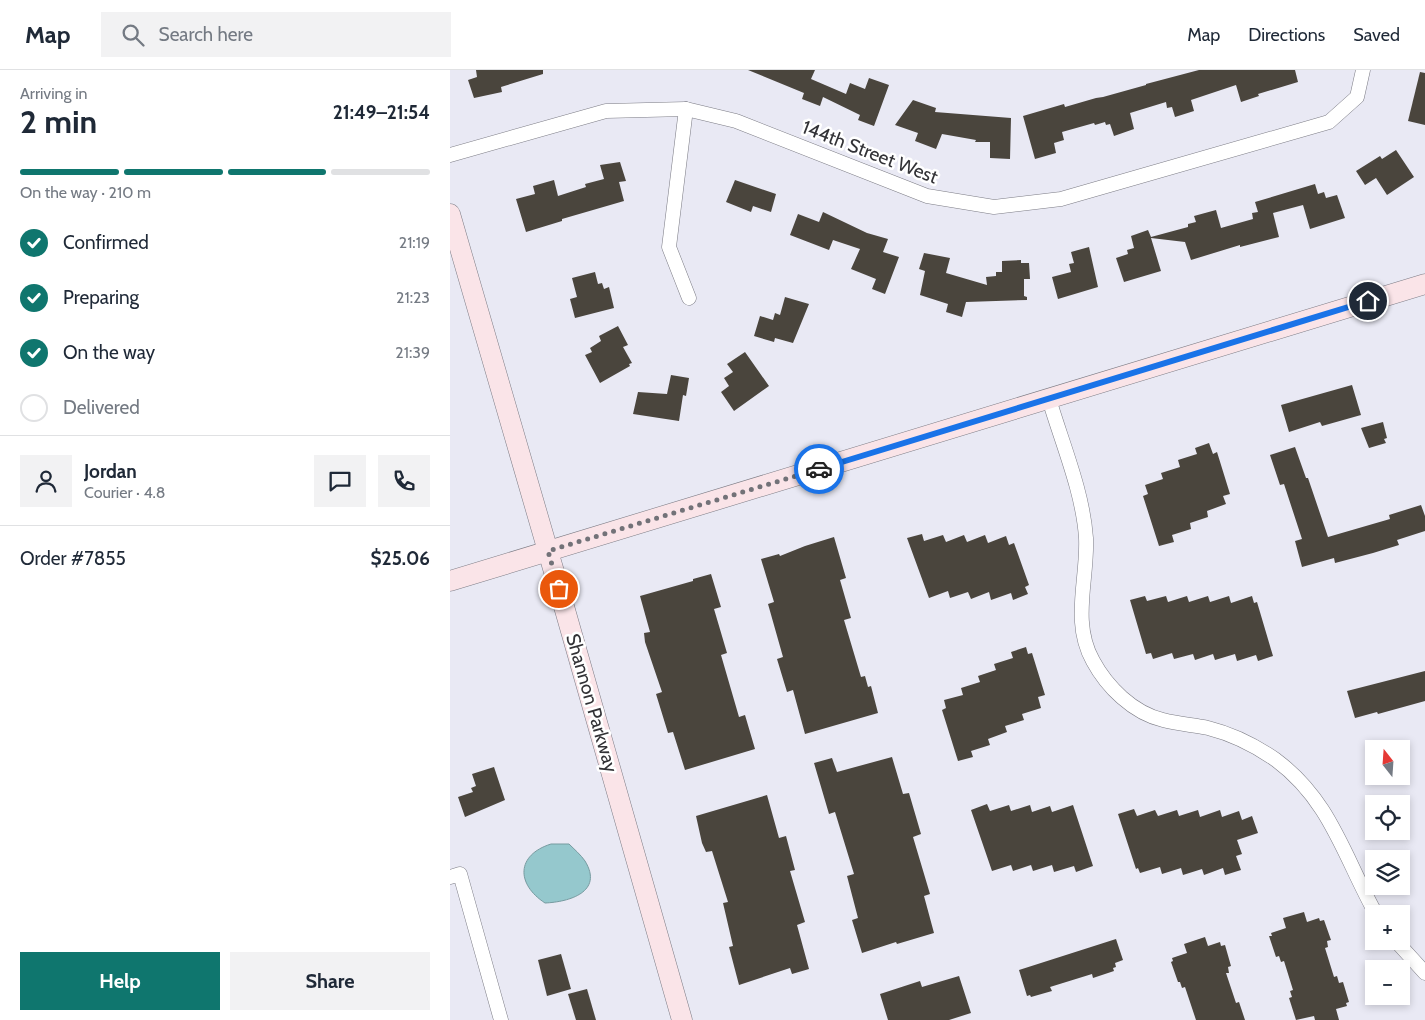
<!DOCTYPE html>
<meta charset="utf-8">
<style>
:root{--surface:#fff;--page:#f2f2f3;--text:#1f2937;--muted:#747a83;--line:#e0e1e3;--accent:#0f766e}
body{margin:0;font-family:Cabin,sans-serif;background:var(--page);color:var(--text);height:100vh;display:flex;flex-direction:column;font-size:19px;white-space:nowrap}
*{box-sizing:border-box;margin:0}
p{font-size:16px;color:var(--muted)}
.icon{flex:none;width:28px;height:28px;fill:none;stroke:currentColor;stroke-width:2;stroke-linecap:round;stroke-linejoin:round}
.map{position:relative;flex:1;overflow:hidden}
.panel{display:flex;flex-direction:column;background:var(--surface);width:450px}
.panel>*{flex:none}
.needle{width:32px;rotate:343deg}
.controls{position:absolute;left:915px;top:670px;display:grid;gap:10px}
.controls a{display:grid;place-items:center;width:45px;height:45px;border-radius:0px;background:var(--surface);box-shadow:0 2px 8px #0003;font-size:25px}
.pin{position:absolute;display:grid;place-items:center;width:42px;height:42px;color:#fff;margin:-21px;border:2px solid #fff;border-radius:50%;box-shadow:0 1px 5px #0007}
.courier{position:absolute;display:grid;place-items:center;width:50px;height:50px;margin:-25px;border:4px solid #1a73e8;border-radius:50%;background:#fff;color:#222;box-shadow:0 1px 6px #0007}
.headline em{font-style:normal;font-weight:700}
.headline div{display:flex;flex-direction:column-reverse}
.headline{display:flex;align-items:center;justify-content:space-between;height:85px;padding:0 20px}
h1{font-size:32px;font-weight:700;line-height:38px}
.bar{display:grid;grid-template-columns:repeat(4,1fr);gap:8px 5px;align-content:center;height:60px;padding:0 20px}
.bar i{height:6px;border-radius:4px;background:var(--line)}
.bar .on{background:var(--accent)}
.bar p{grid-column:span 4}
.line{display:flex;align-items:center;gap:12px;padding:0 20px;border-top:1px solid var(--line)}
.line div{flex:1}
.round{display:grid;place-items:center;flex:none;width:52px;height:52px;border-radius:0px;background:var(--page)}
ol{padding:0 20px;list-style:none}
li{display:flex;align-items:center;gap:15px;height:55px}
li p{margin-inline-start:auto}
li .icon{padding:5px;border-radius:50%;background:var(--accent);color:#fff;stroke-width:4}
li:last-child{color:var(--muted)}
li i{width:28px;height:28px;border:2px solid var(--line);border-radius:50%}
.primary-button{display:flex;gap:10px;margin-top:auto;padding:10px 20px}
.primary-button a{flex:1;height:58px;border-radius:0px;background:var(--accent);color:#fff;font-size:20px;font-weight:700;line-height:58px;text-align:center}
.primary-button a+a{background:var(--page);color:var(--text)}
header{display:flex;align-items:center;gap:30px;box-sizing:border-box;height:70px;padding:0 25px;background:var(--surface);border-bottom:1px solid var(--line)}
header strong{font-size:24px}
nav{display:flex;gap:28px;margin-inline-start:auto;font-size:18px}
.search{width:350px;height:45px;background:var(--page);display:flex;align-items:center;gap:12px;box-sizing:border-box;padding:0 18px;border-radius:0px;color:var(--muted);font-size:19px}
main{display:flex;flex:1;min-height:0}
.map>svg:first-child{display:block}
</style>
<header>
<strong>Map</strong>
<div class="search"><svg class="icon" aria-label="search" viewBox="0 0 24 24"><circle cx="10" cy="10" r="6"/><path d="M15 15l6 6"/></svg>Search here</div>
<nav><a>Map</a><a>Directions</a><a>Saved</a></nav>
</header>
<main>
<section class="panel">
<div class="headline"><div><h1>2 min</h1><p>Arriving in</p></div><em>21:49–21:54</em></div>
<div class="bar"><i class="on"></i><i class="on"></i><i class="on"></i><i></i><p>On the way · 210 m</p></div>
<ol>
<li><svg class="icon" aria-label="check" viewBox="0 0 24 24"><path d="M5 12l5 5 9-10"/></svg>Confirmed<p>21:19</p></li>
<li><svg class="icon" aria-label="check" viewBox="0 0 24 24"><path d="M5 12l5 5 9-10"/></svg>Preparing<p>21:23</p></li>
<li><svg class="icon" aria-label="check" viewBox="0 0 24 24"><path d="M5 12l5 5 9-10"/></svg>On the way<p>21:39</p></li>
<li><i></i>Delivered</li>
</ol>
<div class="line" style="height:90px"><a class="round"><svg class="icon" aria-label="person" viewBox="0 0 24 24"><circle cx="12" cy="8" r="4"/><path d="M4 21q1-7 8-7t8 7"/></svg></a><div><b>Jordan</b><p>Courier · 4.8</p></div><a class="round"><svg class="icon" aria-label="chat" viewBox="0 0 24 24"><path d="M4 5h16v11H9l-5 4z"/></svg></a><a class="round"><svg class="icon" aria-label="phone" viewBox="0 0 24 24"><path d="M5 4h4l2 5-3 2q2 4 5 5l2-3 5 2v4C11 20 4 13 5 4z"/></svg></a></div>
<div class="line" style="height:65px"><div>Order #7855</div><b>$25.06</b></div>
<div class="primary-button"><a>Help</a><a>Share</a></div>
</section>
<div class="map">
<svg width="975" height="950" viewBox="0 0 975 950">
<rect width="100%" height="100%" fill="#e9e9f4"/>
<path fill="#95c8cd" stroke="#779ba0" d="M101,774h18c5,5 12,11 16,17 19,31 -16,41 -40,42 -29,-19 -29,-48 6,-59z"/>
<g fill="#4a453d">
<polygon points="26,0 93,0 93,4 51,17 52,22 24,28 18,10 27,7"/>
<polygon points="298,0 365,0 361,9 396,24 400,13 415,19 419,8 439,15 424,56 408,50 410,45 373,27 370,36 352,29 354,23"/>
<polygon points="749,0 845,0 848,12 808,24 809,26 791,32 786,15 741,30 744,41 725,47 722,37 717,38 716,32 680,43 684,59 664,66 660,54 656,55 655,52 645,55 644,53 612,62 614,70 604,73 606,83 585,89 573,46 614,34 615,37 646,28 653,27 696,15 696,14"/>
<polygon points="970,2 975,3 975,55 958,51"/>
<polygon points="463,30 486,38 485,42 561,48 560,89 540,88 540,72 525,72 526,70 492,64 486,79 465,71 468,63 445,55"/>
<polygon points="946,80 964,107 937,125 926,108 915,115 906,101 930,86 932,89"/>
<polygon points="170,92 176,111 169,112 174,131 112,149 112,151 76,162 66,129 85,124 83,116 104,110 108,126 136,117 135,114 154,109 150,95"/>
<polygon points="285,110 326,124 321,142 303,136 301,142 276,132"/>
<polygon points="865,114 868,124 874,122 876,128 887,125 895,148 860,159 853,135 823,143 829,167 790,177 790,175 741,190 735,172 701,168 711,201 674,212 666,188 678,184 677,180 684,178 681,166 698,160 701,167 738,157 738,154 746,152 744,146 766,140 771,158 803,149 802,143 808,142 805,132"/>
<polygon points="373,142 417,163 438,169 433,182 449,187 435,224 422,219 426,209 401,199 410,179 383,170 379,180 340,165 348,144 369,152"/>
<polygon points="639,177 648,217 608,229 602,207 621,202 619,194 624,193 621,182"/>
<polygon points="474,183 500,188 496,203 537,215 536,207 546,206 546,202 552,202 552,191 571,190 571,193 579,193 580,209 574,209 574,226 577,227 577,230 516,232 512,247 496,242 498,234 470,225 475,201 469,199"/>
<polygon points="145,202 148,214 152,213 154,219 159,217 164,238 125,248 120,229 127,227 122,208"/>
<polygon points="335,227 359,234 343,273 325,268 324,272 304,266 310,246 323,250 325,243 330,245"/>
<polygon points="168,256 178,275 173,277 182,293 179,294 180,296 150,313 135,285 142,282 140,278 151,271 149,266"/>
<polygon points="295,282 319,316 284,341 271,322 279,316 274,308 283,302 277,294"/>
<polygon points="221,305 239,308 236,326 233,325 229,351 183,344 188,322 217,324"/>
<polygon points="902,315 911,345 872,356 870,352 839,362 831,335"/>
<polygon points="933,352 937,368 934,369 936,373 919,378 911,358"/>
<polygon points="759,373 763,384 767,382 780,424 773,426 776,434 757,441 758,447 740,453 741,459 722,465 724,472 709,476 693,426 698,424 695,415 713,409 711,403 730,397 728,390 747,384 745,378"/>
<polygon points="845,377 856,408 858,408 878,467 940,449 939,445 971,435 975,446 975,461 947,470 949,475 923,483 885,493 884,488 852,497 845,471 852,469 834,414 830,415 820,385"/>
<polygon points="472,464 474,471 493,465 496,472 514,465 517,472 535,465 538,473 556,466 559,475 564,473 579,515 575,517 578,524 563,530 561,523 541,530 539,522 521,529 518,522 500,528 498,521 479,528 457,468"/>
<polygon points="384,467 396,508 390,510 401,548 394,550 411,607 415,606 418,617 421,616 428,643 355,664 343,620 337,622 327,589 333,587 318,534 324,532 311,489 329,484 330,486 355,476"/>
<polygon points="261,504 271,537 264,539 277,583 271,585 289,647 295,645 305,679 235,700 223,662 218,663 206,624 212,622 195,572 194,563 200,562 190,526 243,511 243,509"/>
<polygon points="695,526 697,531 716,526 718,532 737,526 739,532 758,526 760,532 779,526 781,533 802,526 804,533 807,532 823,586 808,591 806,585 787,591 785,584 765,590 763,584 745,590 743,584 724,589 722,583 703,589 701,583 696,584 680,530"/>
<polygon points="576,577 578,584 582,583 595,625 588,627 591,638 572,644 574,650 555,656 557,662 538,669 540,675 521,681 523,687 508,691 492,640 496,638 494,630 513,625 511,618 530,612 528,606 546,600 544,594 563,588 561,582"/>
<polygon points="975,601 975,631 928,644 927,642 905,648 897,621"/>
<polygon points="442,687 453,724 459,723 471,764 463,767 480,824 474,826 484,863 447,874 446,872 412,883 402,850 408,848 397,806 404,804 385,742 379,744 364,693 382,688 387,702"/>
<polygon points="44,697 55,730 15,747 8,727 23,722 21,718 26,716 22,704"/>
<polygon points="317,725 329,768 336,766 345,800 340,801 355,852 347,855 359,899 342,904 340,898 289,915 279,877 283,876 273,833 278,832 262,781 256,782 252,773 246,746"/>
<polygon points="537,734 540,741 559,735 561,741 580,735 582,742 600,736 602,742 623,735 643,796 626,802 624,796 604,802 602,795 583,801 581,795 563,801 561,795 542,801 521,740"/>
<polygon points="684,739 687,746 705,740 708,746 727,740 729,746 748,740 750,747 770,740 772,747 789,741 792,750 802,746 808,763 787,770 792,784 786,786 791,800 775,805 773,798 754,805 752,799 733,805 731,798 712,804 710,797 690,803 688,798 686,799 668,744"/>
<polygon points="854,842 857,852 869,848 870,851 874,850 881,870 877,871 878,877 875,878 884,907 887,906 889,913 893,912 899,932 896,933 897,936 886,939 889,950 865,950 864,946 846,950 839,928 842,927 840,921 843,920 834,891 831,892 829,886 826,887 819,866 822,866 821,863 836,858 833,848"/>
<polygon points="755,867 758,876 770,872 771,876 775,875 781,896 778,897 779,903 776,903 786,933 789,932 795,950 746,950 735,917 732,918 730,912 728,912 721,892 723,891 722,888 737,883 734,874"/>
<polygon points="666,869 673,890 665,893 666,897 663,898 664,901 643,908 642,904 600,917 602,921 581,927 580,925 577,926 569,900"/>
<polygon points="111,884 121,919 97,926 88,890"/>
<polygon points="509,906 521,943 499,950 438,950 430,924 470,911 472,917"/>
<polygon points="137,919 146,950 126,950 118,924"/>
</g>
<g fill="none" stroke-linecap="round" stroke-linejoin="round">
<defs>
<g id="street">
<polyline points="236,39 219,177 239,228"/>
<polyline points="0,85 156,41 236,39 286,51 477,126 544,137 611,129 879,52 907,27 913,0"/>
<path d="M599,329c13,44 34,93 37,139 2,41 -15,84 7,123 14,26 40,52 70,59 15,4 30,5 45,8 24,6 48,18 68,32 55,41 68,97 100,154"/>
<polyline points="0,807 10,804 51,950"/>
<polyline points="946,871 975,903"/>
</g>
<g id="secondary">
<polyline points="0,144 109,519 232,950"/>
<polyline points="0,511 975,214"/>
</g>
</defs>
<use href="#street" stroke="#7c7c85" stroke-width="15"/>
<use href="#secondary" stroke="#7c7c85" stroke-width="21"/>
<use href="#street" stroke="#fff" stroke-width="14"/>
<use href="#secondary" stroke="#fae4e8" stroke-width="20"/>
</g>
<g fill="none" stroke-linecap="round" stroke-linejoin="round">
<polyline stroke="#727278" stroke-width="5" stroke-dasharray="0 9" points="109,519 98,481 369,399"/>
<polyline stroke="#1a73e8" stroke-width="6" points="369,399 918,231"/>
</g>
<g text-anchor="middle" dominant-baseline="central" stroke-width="5" stroke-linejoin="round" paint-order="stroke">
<g font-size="19" fill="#323236" stroke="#fff">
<text transform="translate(420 82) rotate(21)">144th Street West</text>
<text transform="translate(142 633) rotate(74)">Shannon Parkway</text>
</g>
</g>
</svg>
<div class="controls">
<a><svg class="needle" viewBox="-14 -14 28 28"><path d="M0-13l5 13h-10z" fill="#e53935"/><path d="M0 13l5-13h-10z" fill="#747a83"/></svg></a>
<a><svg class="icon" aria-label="locate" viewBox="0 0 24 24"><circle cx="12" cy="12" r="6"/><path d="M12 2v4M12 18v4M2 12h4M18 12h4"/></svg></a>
<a><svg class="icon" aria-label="layers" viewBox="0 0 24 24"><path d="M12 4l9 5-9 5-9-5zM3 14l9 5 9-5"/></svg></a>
<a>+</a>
<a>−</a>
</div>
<div class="pin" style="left:109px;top:519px;background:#ea580c"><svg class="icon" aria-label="bag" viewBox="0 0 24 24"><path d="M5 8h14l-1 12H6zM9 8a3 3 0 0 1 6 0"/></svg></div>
<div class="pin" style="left:918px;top:231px;background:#1f2937"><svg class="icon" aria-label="home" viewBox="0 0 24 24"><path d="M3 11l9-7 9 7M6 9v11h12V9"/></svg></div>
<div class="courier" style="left:369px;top:399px"><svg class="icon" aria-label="car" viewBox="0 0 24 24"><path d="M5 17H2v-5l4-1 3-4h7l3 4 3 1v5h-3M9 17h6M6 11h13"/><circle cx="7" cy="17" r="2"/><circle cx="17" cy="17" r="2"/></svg></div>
</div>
</main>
